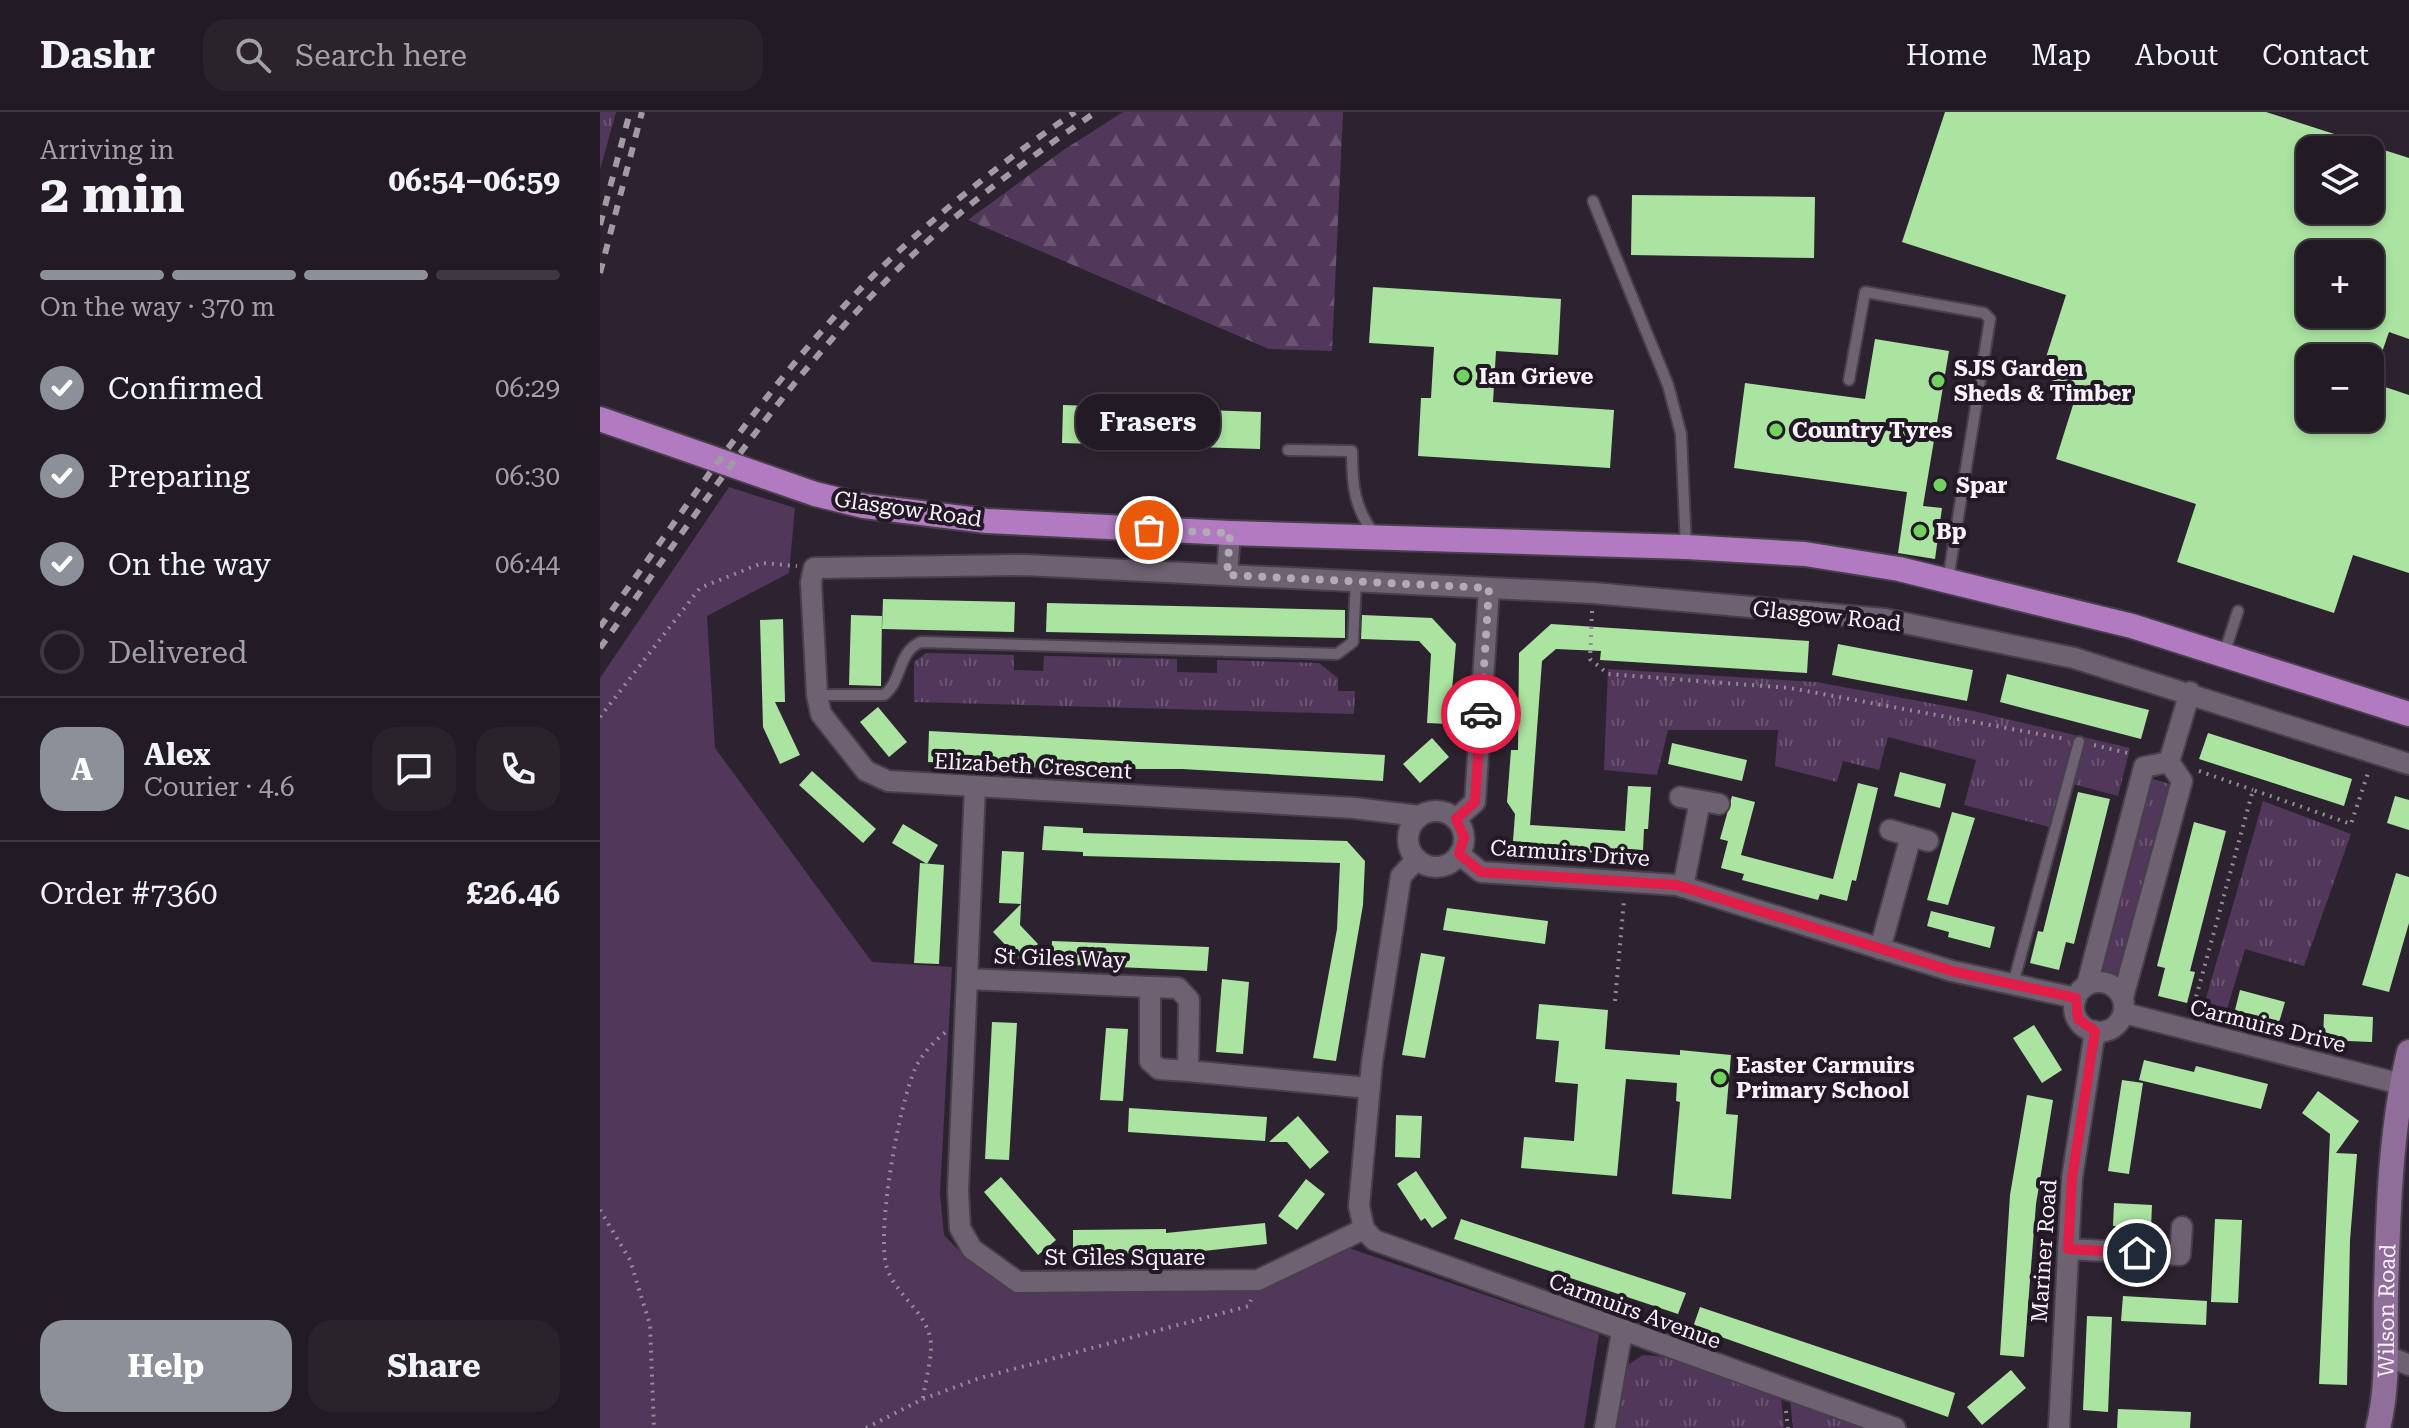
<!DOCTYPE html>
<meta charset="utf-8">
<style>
:root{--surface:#221a24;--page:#2a232c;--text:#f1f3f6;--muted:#a2a1a6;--line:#3f3841;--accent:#8c9099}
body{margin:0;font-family:"Roboto Serif",serif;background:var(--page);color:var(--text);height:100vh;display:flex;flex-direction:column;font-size:30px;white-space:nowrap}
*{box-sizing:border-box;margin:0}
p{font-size:26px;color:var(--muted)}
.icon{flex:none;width:44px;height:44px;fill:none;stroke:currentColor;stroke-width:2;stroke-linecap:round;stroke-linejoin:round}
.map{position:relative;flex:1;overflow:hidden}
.panel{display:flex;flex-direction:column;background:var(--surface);width:600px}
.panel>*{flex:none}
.controls{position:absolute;left:1696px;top:24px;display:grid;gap:16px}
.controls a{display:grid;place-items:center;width:88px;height:88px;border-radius:16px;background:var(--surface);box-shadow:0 4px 12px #0003,0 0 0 2px var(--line);font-size:40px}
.pin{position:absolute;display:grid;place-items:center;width:68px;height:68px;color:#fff;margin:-34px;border:4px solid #fff;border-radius:50%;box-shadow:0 2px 8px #0007}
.courier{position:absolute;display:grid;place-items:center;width:80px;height:80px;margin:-40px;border:6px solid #e11d48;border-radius:50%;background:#fff;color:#222;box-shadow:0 2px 10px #0007}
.bubble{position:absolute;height:56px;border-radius:24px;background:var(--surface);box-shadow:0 4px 12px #0003,0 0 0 2px var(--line);font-size:26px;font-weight:700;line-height:56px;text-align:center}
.summary em{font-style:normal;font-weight:700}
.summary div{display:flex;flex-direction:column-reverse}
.summary{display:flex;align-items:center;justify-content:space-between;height:136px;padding:0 40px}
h1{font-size:52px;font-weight:700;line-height:60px}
.bar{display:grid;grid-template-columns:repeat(4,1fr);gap:12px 8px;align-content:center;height:96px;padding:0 40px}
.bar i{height:10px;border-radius:6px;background:var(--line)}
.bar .on{background:var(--accent)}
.bar p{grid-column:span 4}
.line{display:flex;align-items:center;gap:20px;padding:0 40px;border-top:2px solid var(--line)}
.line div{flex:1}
.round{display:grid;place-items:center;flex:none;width:84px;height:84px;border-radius:24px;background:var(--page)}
ol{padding:0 40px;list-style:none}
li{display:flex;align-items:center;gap:24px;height:88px}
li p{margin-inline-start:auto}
li .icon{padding:8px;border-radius:50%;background:var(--accent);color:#fff;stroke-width:4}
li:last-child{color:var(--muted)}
li i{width:44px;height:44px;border:4px solid var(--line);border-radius:50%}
.primary-button{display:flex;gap:16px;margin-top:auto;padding:16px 40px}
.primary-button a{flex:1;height:92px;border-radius:24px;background:var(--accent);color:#fff;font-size:32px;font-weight:700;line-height:92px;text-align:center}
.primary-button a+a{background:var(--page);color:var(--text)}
header{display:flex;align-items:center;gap:48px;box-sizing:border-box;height:112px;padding:0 40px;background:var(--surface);border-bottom:2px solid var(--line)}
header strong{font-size:38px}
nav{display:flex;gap:44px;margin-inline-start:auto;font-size:28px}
.search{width:560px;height:72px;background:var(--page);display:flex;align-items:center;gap:20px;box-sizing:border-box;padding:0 28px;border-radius:24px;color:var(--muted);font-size:30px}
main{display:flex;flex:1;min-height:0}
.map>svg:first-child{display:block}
</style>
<header>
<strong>Dashr</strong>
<div class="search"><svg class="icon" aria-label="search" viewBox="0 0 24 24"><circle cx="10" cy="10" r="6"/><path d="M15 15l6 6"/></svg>Search here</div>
<nav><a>Home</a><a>Map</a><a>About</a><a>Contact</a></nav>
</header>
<main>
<section class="panel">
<div class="summary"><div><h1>2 min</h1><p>Arriving in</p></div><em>06:54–06:59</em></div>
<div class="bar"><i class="on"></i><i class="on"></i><i class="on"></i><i></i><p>On the way · 370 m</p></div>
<ol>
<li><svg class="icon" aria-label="check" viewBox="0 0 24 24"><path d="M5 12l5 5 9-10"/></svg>Confirmed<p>06:29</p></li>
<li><svg class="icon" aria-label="check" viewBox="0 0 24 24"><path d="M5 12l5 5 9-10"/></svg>Preparing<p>06:30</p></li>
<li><svg class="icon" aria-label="check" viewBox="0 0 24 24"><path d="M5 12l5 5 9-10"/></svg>On the way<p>06:44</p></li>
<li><i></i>Delivered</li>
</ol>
<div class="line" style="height:144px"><b class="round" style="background:var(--accent);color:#fff">A</b><div><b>Alex</b><p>Courier · 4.6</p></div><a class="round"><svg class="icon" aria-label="chat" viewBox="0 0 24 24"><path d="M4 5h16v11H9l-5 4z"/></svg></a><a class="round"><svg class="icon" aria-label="phone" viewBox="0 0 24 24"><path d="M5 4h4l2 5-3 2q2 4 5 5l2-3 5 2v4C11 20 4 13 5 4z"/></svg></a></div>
<div class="line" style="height:104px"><div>Order #7360</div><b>£26.46</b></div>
<div class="primary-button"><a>Help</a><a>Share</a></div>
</section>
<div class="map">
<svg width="1809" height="1316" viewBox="0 0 1809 1316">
<defs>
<pattern id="grass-tufts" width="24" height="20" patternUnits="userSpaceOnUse" patternTransform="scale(2)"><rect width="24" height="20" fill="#513759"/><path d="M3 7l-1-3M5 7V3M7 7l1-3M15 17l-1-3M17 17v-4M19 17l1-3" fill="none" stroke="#6b5472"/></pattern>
<pattern id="forest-firs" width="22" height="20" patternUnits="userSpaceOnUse" patternTransform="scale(2)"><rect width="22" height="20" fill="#513759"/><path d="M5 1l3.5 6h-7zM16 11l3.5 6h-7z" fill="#6b5472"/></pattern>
</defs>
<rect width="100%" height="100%" fill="#2d2330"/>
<g fill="url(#grass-tufts)">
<polygon points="0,0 16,0 0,58"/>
<polygon points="326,541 414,543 414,558 443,559 444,544 577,547 577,560 617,561 617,548 719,551 738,566 738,579 755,579 754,602 314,590 314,550"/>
<polygon points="1008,557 1216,570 1373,599 1530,636 1518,684 1473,672 1461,718 1364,693 1376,648 1288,625 1279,658 1243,649 1237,670 1175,654 1178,618 1068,618 1057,663 1004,658"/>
<polygon points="1552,667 1570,672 1519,864 1501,859"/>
<polygon points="1663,689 1751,722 1704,854 1645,837 1624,907 1602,900"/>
<polygon points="1043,1243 1068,1245 1181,1285 1184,1316 1013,1316 1026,1254"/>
<polygon points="1190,1288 1273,1316 1193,1316"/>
</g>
<polygon fill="url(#forest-firs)" points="523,0 743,0 732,239 669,237 368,108 462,39"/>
<g fill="#513759">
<polygon points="129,375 195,396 189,461 107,504 115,636 272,850 352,855 340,1082 344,1123 367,1147 407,1176 662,1176 746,1135 999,1222 984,1316 0,1316 0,566"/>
<polygon points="453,544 481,545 480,570 452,570"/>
</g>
<g fill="#abe4a1" fill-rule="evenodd">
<path d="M1345,0h321l143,46v181l-20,-7 -9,26h-70v60h60v-36l39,13v178l-56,-18 -19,58 -157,-51 19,-58 -140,-45 22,-70 -38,-13 26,-81 -164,-53zM1710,38h60v60h-60zM1710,142h60v60h-60z"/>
<polygon points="1032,83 1215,85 1214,146 1031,143"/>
<polygon points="773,175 961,187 958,243 896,239 893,290 1014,298 1010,356 818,344 821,286 831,286 834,235 769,231"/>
<polygon points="1275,227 1349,239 1323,394 1342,396 1335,447 1298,441 1307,380 1134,356 1145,271 1265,287"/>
<polygon points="463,293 661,300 660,337 462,331"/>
<polygon points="283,487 415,490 414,520 282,517"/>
<polygon points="447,491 745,498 745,526 446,520"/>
<polygon points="251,503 282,504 281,574 249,573"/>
<polygon points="762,503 832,506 856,532 849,612 827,611 831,542 819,529 761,527"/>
<polygon points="183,507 185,590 175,590 200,643 180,652 163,615 160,508"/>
<polygon points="951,512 1209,529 1207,561 1000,548 1001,539 956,537 942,549 930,713 1025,719 1028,674 1051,675 1048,717 1044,717 1043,738 1015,736 1015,742 936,737 936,731 913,729 915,702 907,690 911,638 918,638 919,541"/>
<polygon points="1238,532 1373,558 1367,589 1232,563"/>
<polygon points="1407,562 1549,598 1541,627 1400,590"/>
<polygon points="278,595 307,630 289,645 260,610"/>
<polygon points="329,619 785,643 783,669 582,657 521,657 521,660 328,650"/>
<polygon points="1608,621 1752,667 1744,694 1599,647"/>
<polygon points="832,626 849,645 820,671 803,652"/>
<polygon points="1072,631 1147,648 1142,669 1068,652"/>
<polygon points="212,659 276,717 263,731 199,673"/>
<polygon points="1300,660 1346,672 1340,696 1294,684"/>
<polygon points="1258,671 1278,676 1256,769 1252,768 1247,789 1220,782 1218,788 1142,768 1144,762 1121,756 1128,729 1120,727 1132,684 1155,690 1141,743 1233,767"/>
<polygon points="1478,680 1510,687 1474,832 1466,830 1459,858 1430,851 1438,819 1443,820"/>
<polygon points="1795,684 1809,688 1809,718 1787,711"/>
<polygon points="1352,700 1375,706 1348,793 1327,788"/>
<polygon points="1594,710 1626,719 1590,859 1595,860 1587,891 1558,884 1565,856 1557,854"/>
<polygon points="303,712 338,733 327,752 292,731"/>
<polygon points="444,714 483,716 483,721 747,729 765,749 763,793 736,949 713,946 737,817 740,751 483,744 483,740 442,738"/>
<polygon points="402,739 424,740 421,792 399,791"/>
<polygon points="320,751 344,753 339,852 314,851"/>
<polygon points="1796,761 1809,765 1809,811 1789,880 1762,873"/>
<polygon points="421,792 420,813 438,832 421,849 393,820"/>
<polygon points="847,796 948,809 945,832 843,818"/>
<polygon points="1331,799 1395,815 1390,836 1348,825 1349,820 1327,814"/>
<polygon points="452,829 609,835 607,859 451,852"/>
<polygon points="821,841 845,845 825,946 802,943"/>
<polygon points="622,867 649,870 643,942 616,940"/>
<polygon points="1640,878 1685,890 1678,914 1634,902"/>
<polygon points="939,892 1008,898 1005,937 1080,943 1080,938 1131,943 1126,1002 1138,1003 1131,1087 1072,1082 1080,990 1076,989 1077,971 1026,967 1017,1064 921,1056 924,1025 974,1029 978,972 955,970 959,929 936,927"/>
<polygon points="1724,902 1773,905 1772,930 1723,928"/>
<polygon points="392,910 417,911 409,1048 385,1047"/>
<polygon points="1434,913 1462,958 1442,971 1413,926"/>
<polygon points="506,916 528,917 523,989 500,988"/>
<polygon points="1544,948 1594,960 1596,954 1668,972 1661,997 1539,968"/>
<polygon points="1522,968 1543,971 1529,1062 1508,1059"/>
<polygon points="1718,979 1759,1009 1736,1041 1757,1042 1750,1128 1747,1273 1719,1272 1730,1022 1702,1001"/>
<polygon points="1427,983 1453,988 1436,1092 1424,1245 1400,1243 1410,1083"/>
<polygon points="529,996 667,1005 665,1029 528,1020"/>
<polygon points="796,1003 822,1004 820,1046 795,1045"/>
<polygon points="698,1004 729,1040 710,1057 687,1030 669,1030"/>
<polygon points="816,1059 847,1106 832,1116 825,1106 821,1109 797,1072"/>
<polygon points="401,1065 456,1128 438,1143 384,1080"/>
<polygon points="706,1067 725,1082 697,1118 678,1104"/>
<polygon points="1514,1091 1552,1093 1551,1116 1513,1114"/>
<polygon points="861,1107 1086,1181 1078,1202 854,1127"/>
<polygon points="1615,1107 1642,1108 1638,1191 1611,1190"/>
<polygon points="665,1111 667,1132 585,1141 473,1142 473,1118 566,1117 566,1121"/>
<polygon points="1523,1184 1607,1189 1606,1213 1521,1209"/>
<polygon points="1100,1195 1355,1281 1348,1305 1093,1215"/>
<polygon points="1487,1204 1512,1205 1508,1300 1483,1298"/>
<polygon points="1411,1258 1426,1276 1382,1313 1367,1295"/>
<polygon points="1518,1297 1591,1300 1590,1316 1517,1316"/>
</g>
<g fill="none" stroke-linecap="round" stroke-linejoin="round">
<defs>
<g id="lane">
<polyline points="993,89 1068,273 1081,322 1086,435"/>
<polyline points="1249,268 1265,180 1384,201 1390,207 1348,468"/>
<path d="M688,338l64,1c0,34 2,58 24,85"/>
<polyline points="1624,542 1638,499"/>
<path d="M217,583h67c19,-15 13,-43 37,-53l416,12 16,-12 3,-61"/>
<polyline points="1413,872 1479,630"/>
</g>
<g id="street">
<polyline points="627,463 630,421"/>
<polyline points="1569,650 1590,580"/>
<polyline points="375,675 358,1079 360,1116 372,1137 418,1170 658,1168 764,1117"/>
<polyline points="1080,685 1119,692"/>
<circle cx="836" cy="727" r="28"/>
<polyline points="819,704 754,696 288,669 266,659 221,602 217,583 211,470 214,456 425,453 993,481 1285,507 1474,546 1809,652"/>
<polyline points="856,707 875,690 889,476"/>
<polyline points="1290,718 1328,729"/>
<polyline points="859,742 881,760 1077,773 1352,859 1476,886"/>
<polyline points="1083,775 1100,689"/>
<polyline points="1280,837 1311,724"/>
<polyline points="368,867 550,875"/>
<circle cx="1499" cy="895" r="25"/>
<polyline points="1487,873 1544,655 1569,650"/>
<polygon points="550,875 578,876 589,888 588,959 559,957 550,949"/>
<polyline points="1523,885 1582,669 1569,650"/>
<polyline points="1524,901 1801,972"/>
<polyline points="588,959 769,976"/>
<polyline points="764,1117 774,1128 1295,1316"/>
<polyline points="764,1117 759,1094 772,950 801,764 817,747"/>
<polyline points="1468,1137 1580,1143 1582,1115"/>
<polyline points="1785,1243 1809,1253"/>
<polyline points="1005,1316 1022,1220"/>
<polyline points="1459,1316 1472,1066 1495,919"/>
</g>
<g id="secondary">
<path id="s1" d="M1778,1316c11,-43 7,-89 8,-134 2,-79 4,-165 23,-242"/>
</g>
<polyline id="primary" points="0,307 215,382 264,394 387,409 630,421 1086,435 1205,442 1299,457 1532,514 1809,602"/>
</defs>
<use href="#lane" stroke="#473f4a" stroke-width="14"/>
<use href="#street" stroke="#473f4a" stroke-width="24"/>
<use href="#secondary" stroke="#473f4a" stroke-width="28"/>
<use href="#primary" stroke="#473f4a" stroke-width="28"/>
<g stroke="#938b96" stroke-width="4" stroke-dasharray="2 6" stroke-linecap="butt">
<polyline points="992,499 990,547 1008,562 1190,576 1466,627"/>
<polyline points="0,605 100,476 162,451 197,454"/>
<polyline points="1494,633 1532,642"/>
<polyline points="1599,659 1653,678"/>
<polyline points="1015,889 1024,788"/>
<polyline points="1592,900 1653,678 1751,712 1769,658"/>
<polyline points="0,1098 30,1148 50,1213 54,1316"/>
<path d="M323,1286c2,-17 11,-45 7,-61 -7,-29 -38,-45 -44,-73 -9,-37 13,-159 29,-195 6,-14 19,-28 31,-37"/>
<polyline points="1186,1299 1188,1316"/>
<polyline points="266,1316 323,1287 380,1266 649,1194 651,1188"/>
</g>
<use href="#lane" stroke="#6e6272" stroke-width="10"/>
<use href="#street" stroke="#6e6272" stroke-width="20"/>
<use href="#secondary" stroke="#8f6e9a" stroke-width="24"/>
<use href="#primary" stroke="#b17ac1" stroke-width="24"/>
<g stroke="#a199a4" stroke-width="6" stroke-dasharray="10 10" stroke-linecap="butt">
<polyline points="0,113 30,0"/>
<polyline points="0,161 42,0"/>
<path d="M0,515c88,-122 173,-253 281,-359 60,-58 125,-109 194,-156"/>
<path d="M0,536c91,-126 178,-259 288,-369 63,-64 135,-117 208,-167"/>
</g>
</g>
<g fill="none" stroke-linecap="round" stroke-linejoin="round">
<polyline stroke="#b2aab4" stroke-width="8" stroke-dasharray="0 14.4" points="549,418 630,421 627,463 889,476 881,602"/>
<polyline stroke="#e11d48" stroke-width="10" points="881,602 875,690 856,707 864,725 859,742 881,760 1077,773 1352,859 1476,886 1478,907 1495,919 1472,1066 1468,1137 1537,1141"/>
</g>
<g fill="#71d35e" stroke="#231926" stroke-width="3">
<circle cx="863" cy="264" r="8"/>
<circle cx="1338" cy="269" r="8"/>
<circle cx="1176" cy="318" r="8"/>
<circle cx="1340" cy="373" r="8"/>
<circle cx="1320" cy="419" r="8"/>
<circle cx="1120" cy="966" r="8"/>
</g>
<g text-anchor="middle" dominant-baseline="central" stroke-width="8" stroke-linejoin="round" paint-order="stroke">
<g font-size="22" font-weight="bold" fill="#f9f2fb" stroke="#231926" text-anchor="start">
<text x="1354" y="256">SJS Garden<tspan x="1354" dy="25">Sheds &amp; Timber</tspan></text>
<text x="879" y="264">Ian Grieve</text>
<text x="1192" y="318">Country Tyres</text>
<text x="1356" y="373">Spar</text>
<text x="1336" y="419">Bp</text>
<text x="1136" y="953">Easter Carmuirs<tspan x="1136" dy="25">Primary School</tspan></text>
</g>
<g font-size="22" fill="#f9f2fb" stroke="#231926">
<text transform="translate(308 397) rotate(8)">Glasgow Road</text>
<text transform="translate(1227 504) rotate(6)">Glasgow Road</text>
<text transform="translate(433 654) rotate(3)">Elizabeth Crescent</text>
<text transform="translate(970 741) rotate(4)">Carmuirs Drive</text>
<text transform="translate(460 846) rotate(2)">St Giles Way</text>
<text transform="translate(1668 914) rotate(14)">Carmuirs Drive</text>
<text transform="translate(1444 1139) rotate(-86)">Mariner Road</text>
<text x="525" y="1145">St Giles Square</text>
<text transform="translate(1035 1199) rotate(20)">Carmuirs Avenue</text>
<text stroke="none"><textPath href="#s1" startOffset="118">Wilson Road</textPath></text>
</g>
</g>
</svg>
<div class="controls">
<a><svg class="icon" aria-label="layers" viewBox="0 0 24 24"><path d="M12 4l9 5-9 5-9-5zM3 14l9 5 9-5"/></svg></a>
<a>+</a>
<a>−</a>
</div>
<div class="pin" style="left:549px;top:418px;background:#ea580c"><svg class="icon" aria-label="bag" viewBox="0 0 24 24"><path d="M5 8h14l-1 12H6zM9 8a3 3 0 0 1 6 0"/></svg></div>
<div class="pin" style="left:1537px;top:1141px;background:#1f2937"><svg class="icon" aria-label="home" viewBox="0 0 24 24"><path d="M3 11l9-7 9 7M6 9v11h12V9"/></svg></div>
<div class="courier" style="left:881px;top:602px"><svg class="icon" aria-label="car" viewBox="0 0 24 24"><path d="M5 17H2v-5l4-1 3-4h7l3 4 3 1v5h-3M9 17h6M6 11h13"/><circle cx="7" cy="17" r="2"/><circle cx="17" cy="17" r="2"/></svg></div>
<div class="bubble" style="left:476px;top:282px;width:144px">Frasers</div>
</div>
</main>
